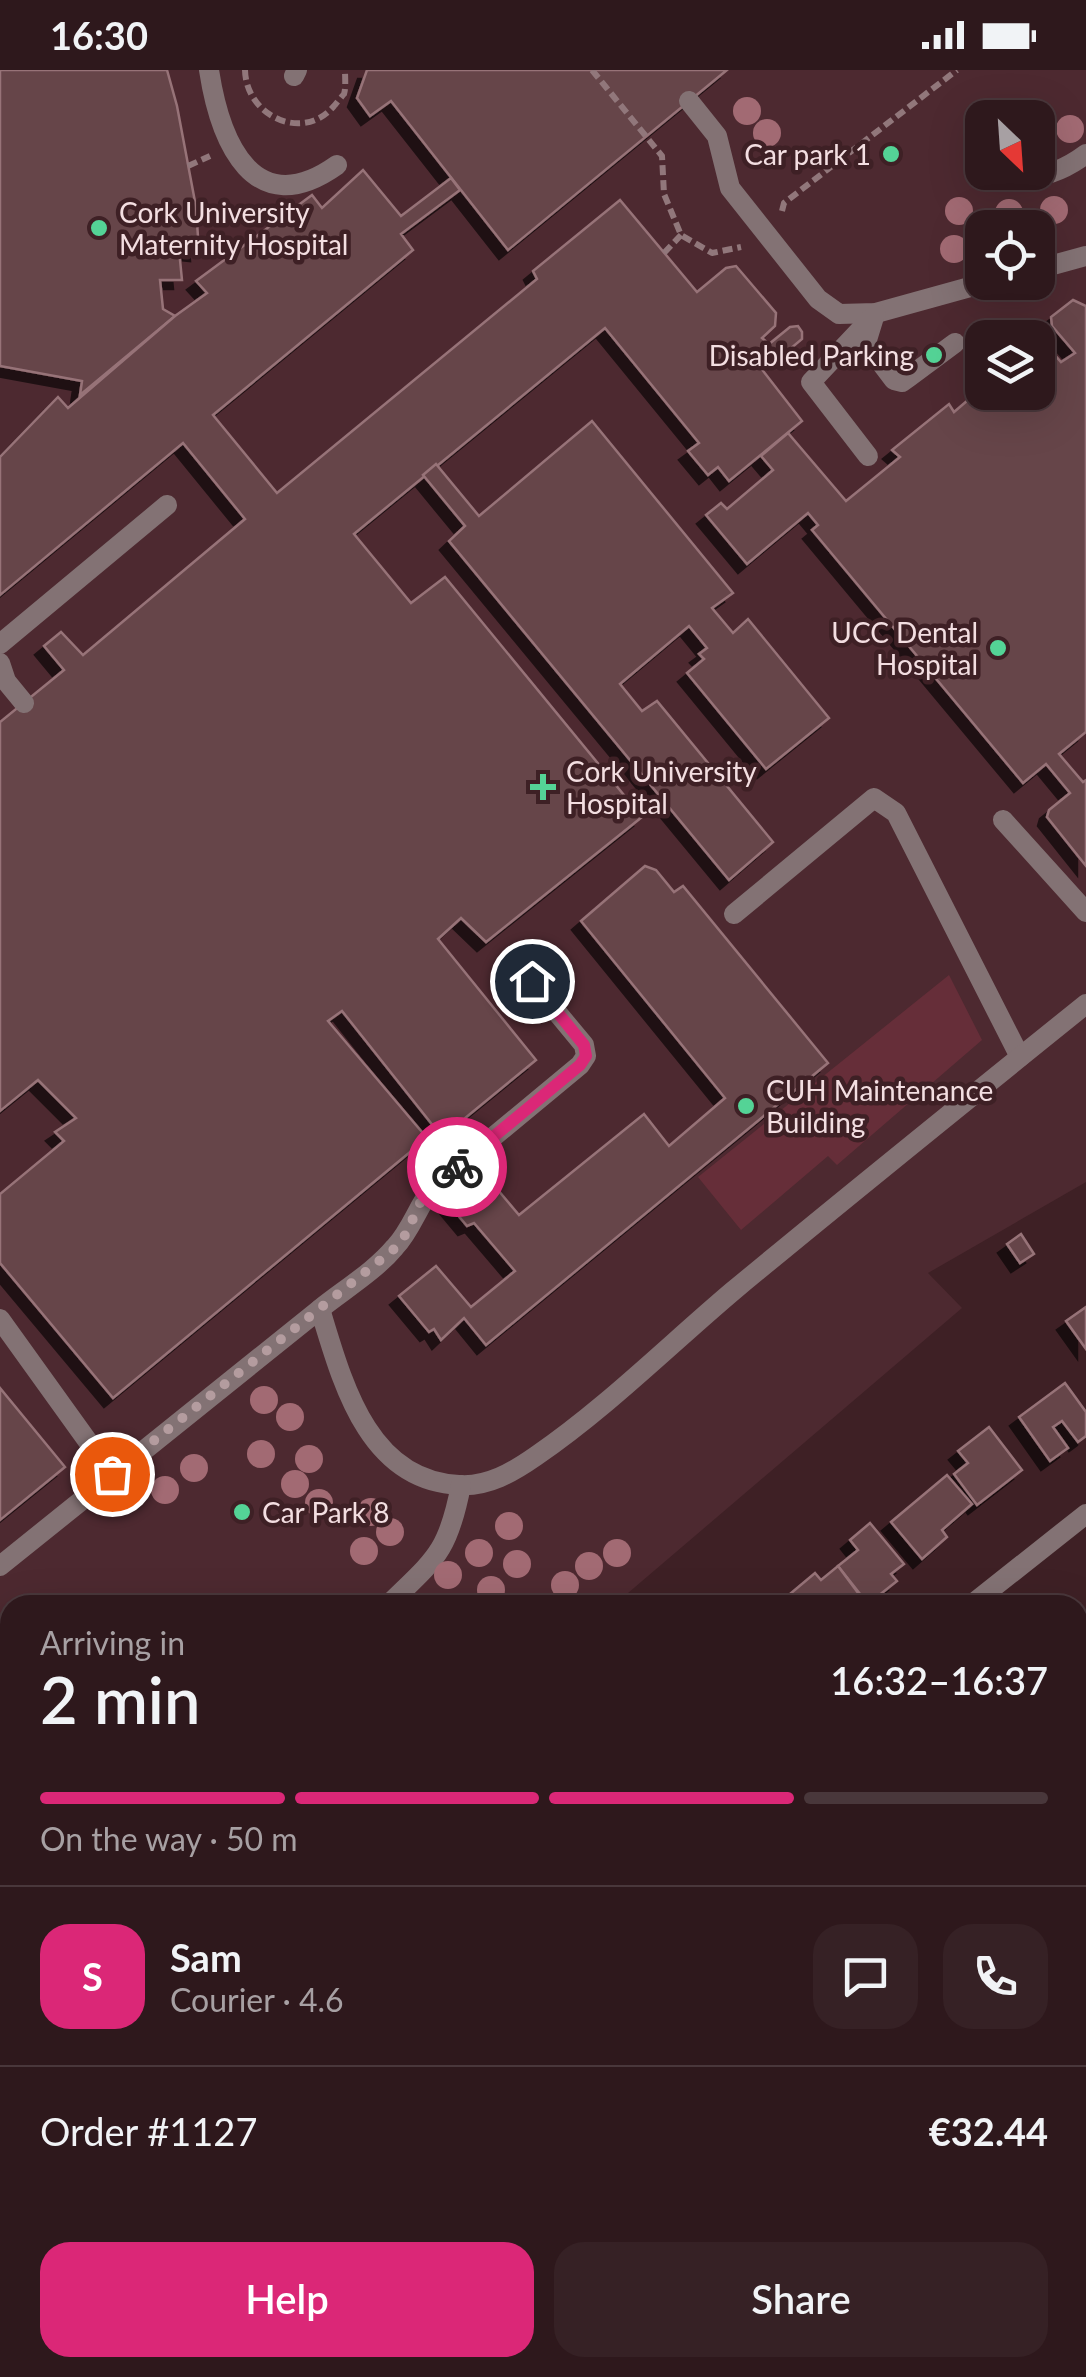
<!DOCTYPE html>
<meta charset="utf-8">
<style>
:root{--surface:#2e181c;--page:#362125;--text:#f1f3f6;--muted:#a7a0a3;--line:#49373b;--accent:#db2777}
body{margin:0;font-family:Lato,sans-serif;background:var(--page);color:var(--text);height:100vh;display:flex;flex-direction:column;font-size:38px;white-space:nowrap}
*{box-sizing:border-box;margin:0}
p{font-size:32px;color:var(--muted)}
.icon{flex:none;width:55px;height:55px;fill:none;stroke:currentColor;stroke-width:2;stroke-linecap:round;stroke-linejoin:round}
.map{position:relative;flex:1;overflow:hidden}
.drawer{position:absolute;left:0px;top:1525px;width:1088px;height:782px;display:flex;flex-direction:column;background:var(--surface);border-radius:30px 30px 0 0;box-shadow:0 10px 40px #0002,0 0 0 2px var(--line)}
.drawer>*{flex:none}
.needle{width:65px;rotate:155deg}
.controls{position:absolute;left:965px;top:30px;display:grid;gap:20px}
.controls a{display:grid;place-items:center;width:90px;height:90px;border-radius:20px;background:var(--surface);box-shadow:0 10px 40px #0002,0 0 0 2px var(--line);font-size:50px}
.pin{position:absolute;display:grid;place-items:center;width:85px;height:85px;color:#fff;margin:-42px;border:5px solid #fff;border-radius:50%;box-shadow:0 2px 10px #0007}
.courier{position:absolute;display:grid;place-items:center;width:100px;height:100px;margin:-50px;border:8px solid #db2777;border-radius:50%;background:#fff;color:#222;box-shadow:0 2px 12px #0007}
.headline em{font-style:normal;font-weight:600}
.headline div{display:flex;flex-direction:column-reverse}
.headline{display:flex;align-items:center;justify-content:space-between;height:170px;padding:0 40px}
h1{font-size:65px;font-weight:600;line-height:75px}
.bar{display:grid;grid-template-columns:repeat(4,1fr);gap:15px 10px;align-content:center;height:120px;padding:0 40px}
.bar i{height:12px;border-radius:8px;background:var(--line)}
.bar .selected{background:var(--accent)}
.bar p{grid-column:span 4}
.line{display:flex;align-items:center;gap:25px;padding:0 40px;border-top:2px solid var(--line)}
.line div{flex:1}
.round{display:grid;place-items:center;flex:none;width:105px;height:105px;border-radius:30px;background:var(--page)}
.button{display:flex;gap:20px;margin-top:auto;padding:20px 40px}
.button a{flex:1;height:115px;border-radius:30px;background:var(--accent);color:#fff;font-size:40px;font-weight:600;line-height:115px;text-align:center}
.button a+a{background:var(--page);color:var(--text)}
.status{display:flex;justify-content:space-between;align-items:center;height:70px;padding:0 50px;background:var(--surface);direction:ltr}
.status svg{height:28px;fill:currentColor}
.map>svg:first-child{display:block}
</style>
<div class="status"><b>16:30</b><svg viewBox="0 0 49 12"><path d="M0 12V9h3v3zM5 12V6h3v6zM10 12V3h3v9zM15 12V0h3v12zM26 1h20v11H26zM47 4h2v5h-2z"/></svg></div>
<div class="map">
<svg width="1086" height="2307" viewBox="0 0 1086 2307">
<defs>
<filter id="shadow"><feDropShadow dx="-9" dy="9" stdDeviation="0" flood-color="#0009"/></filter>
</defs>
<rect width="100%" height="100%" fill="#3e2025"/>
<path fill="#4d2930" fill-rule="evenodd" d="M0,0h1086v1112l-158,91 34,35 -348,297h-604v509l-10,9zM982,48h56v54h-56zM982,158h56v54h-56zM982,268h56v54h-56z"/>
<g fill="#662e39">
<polygon points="949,905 982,970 837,1095 828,1086 741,1160 698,1107"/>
<polygon points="54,2298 214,2298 204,2307 44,2307"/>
</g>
<g fill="#66454a" stroke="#977378" stroke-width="2.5" filter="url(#shadow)">
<polygon points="0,0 167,0 177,36 196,137 199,182 179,180 182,210 160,210 163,239 175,246 80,325 82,311 0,296"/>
<polygon points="367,0 727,0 508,180 391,31 370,46 357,28"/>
<polygon points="363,100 401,146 451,108 460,120 401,164 413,180 213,345 277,423 537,209 533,201 620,130 697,222 726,198 736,196 776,243 775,256 762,268 769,274 790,257 798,256 802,262 802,269 777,290 770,282 757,293 802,351 729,411 718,397 708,405 688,381 699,373 605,258 354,464 411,533 445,507 642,747 486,872 461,848 438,869 536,990 442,1067 342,941 328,951 427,1068 113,1328 0,1193 0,1124 64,1071 55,1062 76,1048 38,1010 0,1041 0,652 64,600 44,576 61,562 83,585 245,449 183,373 0,525 0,387 58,327 68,338 175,246 207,223 196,211 312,125 322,138"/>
<polygon points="1073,230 1086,236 1086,662 1059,684 1083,712 1086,710 1086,796 1047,747 1049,740 1070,723 1046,694 1023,713 812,460 818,455 808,443 747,494 706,445 721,433 727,439 773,400 761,386 788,363 846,431 900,387 892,380 949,334 954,342 982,318 982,322 1038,322 1038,272 1041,269 1061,292 1075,283 1052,256 1051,247"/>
<polygon points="592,351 733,523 712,538 733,563 748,549 829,648 766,699 687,603 704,589 699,584 707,578 689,556 620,614 642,641 657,631 773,772 729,810 449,471 465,456 423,405 436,394 479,446"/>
<polygon points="645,796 656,800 674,822 683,816 828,993 486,1275 464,1248 441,1270 434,1259 429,1262 399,1226 436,1196 471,1237 515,1201 474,1153 467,1156 442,1126 481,1100 519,1145 644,1044 669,1076 725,1028 581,851"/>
<polygon points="1021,1164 1034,1184 1020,1193 1007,1174"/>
<polygon points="1086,1237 1086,1279 1066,1251"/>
<polygon points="1065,1313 1086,1342 1086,1366 1078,1372 1062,1351 1053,1357 1068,1378 1050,1391 1019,1347"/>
<polygon points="0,1318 65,1397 0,1450"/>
<polygon points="989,1357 1022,1400 977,1435 954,1404 968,1393 958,1381"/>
<polygon points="947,1405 972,1434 942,1460 947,1467 922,1489 891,1452"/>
<polygon points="870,1453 904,1494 891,1504 897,1511 868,1534 838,1496 858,1480 850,1470"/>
<polygon points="838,1496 867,1535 799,1535 790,1524 815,1503 821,1510"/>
<polygon points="1086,2112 1086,2175 1078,2179 1078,2117"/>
<polygon points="5,2141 10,2146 9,2225 0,2215 0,2146"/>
<polygon points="336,2298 365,2298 351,2307 343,2307"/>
<polygon points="392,2298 404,2298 411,2307 378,2307"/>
<polygon points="534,2298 594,2298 579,2307 540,2307"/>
<polygon points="914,2298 937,2298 944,2307 921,2307"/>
<polygon points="937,2298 977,2298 966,2307 944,2307"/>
</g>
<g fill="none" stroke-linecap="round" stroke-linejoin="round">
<g stroke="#91777b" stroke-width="6" stroke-dasharray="10 5" stroke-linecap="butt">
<path d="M245,0c1,46 58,73 89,36 1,-1 9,-11 10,-12 2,-6 1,-17 1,-24"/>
<polyline points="592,0 662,86 664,124 681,165 712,183 741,177"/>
<polyline points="188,96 210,86"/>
<polyline points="782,141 784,133 957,0"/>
<polyline points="664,183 681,165"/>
</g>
<g stroke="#837274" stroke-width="20">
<path d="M209,0c11,72 45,154 128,95"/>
<polyline points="294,6 297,0"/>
<polyline points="689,31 717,66 730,118 818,229 839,244 876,243 988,212"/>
<polyline points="976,86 982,94"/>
<path d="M992,102c34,12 66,3 94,-18"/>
<polyline points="1038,199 1086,186"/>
<polyline points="874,247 866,273 894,310 902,312 909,307 955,273"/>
<polyline points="868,386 811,312 876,243"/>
<polyline points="0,574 167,435"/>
<polyline points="0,593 6,611 24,633"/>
<polyline points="1003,750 1086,842"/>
<polyline points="734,844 874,728 896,743 1020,987"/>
<path d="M320,1239c25,-20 55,-38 75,-62 17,-18 23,-42 39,-61l146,-121 6,-9 -2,-11 -53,-64"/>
<polyline points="0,1249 112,1405"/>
<path d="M0,1496l320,-257c22,72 47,172 139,176 29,2 54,-13 77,-29 70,-48 132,-110 197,-165 117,-97 235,-192 353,-287"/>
<path d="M388,1535c47,-46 60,-52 73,-120"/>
</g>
<g stroke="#837274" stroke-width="20">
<polyline points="971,1535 1086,1444"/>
<polyline points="1078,2265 1086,2278"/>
<polyline points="472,2298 478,2307"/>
<polyline points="12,2307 23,2298"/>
<polyline points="229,2307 239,2298"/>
</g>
</g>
<g fill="#a26a73">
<circle cx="747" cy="41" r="14"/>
<circle cx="1070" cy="59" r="14"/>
<circle cx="767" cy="63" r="14"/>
<circle cx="1054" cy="140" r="14"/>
<circle cx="959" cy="141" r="14"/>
<circle cx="1009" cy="143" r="14"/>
<circle cx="954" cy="179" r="14"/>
<circle cx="264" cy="1330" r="14"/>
<circle cx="290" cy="1347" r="14"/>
<circle cx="261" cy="1384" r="14"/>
<circle cx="309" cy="1389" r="14"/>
<circle cx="194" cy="1398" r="14"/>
<circle cx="295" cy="1414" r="14"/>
<circle cx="165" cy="1420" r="14"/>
<circle cx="319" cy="1433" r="14"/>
<circle cx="371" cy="1442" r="14"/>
<circle cx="509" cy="1456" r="14"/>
<circle cx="390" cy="1462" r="14"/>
<circle cx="364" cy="1481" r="14"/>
<circle cx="479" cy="1483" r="14"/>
<circle cx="617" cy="1483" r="14"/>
<circle cx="517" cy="1494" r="14"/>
<circle cx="589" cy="1496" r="14"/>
<circle cx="448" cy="1505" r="14"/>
<circle cx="565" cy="1515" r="14"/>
<circle cx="491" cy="1520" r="14"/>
</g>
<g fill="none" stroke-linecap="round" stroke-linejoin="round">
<polyline stroke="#b49c9f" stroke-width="10" stroke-dasharray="0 18" points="112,1404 393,1180 406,1164 420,1133 457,1097"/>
<polyline stroke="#db2777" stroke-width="12" points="457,1097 580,995 586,986 584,975 532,911"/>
</g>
<g fill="#54d396" stroke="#3e2025" stroke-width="4">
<circle cx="891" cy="84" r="10"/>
<circle cx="99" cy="158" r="10"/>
<circle cx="934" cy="285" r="10"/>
<circle cx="998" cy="578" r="10"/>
<path d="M538 702h10v10h10v10h-10v10h-10v-10h-10v-10h10z"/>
<circle cx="746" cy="1036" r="10"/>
<circle cx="242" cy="1442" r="10"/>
</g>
<g text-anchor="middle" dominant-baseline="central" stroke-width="9" stroke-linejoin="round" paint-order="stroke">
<g font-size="28" fill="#f3dee1" stroke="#3e2025" text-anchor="start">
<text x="871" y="84" text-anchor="end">Car park 1</text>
<text x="119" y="142">Cork University<tspan x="119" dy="32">Maternity Hospital</tspan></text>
<text x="914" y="285" text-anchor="end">Disabled Parking</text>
<text x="978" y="562" text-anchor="end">UCC Dental<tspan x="978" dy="32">Hospital</tspan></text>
<text x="566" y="701">Cork University<tspan x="566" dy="32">Hospital</tspan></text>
<text x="766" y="1020">CUH Maintenance<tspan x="766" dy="32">Building</tspan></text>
<text x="262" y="1442">Car Park 8</text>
</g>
</g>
</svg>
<div class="controls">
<a><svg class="needle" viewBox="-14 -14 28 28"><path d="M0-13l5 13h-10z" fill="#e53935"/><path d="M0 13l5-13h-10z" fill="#a7a0a3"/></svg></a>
<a><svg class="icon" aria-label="locate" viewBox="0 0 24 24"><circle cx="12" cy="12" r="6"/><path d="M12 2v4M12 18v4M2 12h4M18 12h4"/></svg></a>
<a><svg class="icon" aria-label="layers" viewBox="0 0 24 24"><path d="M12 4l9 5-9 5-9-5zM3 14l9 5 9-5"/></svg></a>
</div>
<div class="pin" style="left:112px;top:1404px;background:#ea580c"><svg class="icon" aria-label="bag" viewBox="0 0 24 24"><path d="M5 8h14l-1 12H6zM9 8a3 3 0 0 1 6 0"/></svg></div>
<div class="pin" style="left:532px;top:911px;background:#1f2937"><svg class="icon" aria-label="home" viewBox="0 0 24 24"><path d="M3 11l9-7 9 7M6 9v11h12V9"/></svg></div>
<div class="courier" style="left:457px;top:1097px"><svg class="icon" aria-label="bike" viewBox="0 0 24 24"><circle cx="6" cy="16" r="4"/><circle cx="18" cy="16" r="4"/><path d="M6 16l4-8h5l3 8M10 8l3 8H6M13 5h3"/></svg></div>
<section class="drawer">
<div class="headline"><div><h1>2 min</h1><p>Arriving in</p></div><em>16:32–16:37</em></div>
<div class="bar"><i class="selected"></i><i class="selected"></i><i class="selected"></i><i></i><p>On the way · 50 m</p></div>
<div class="line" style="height:180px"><b class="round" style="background:var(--accent);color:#fff">S</b><div><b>Sam</b><p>Courier · 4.6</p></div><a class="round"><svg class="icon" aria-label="chat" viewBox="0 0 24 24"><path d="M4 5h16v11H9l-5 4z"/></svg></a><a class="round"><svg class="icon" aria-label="phone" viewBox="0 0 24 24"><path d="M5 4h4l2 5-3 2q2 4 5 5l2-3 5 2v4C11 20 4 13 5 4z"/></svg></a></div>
<div class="line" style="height:130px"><div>Order #1127</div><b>€32.44</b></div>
<div class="button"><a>Help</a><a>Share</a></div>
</section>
</div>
